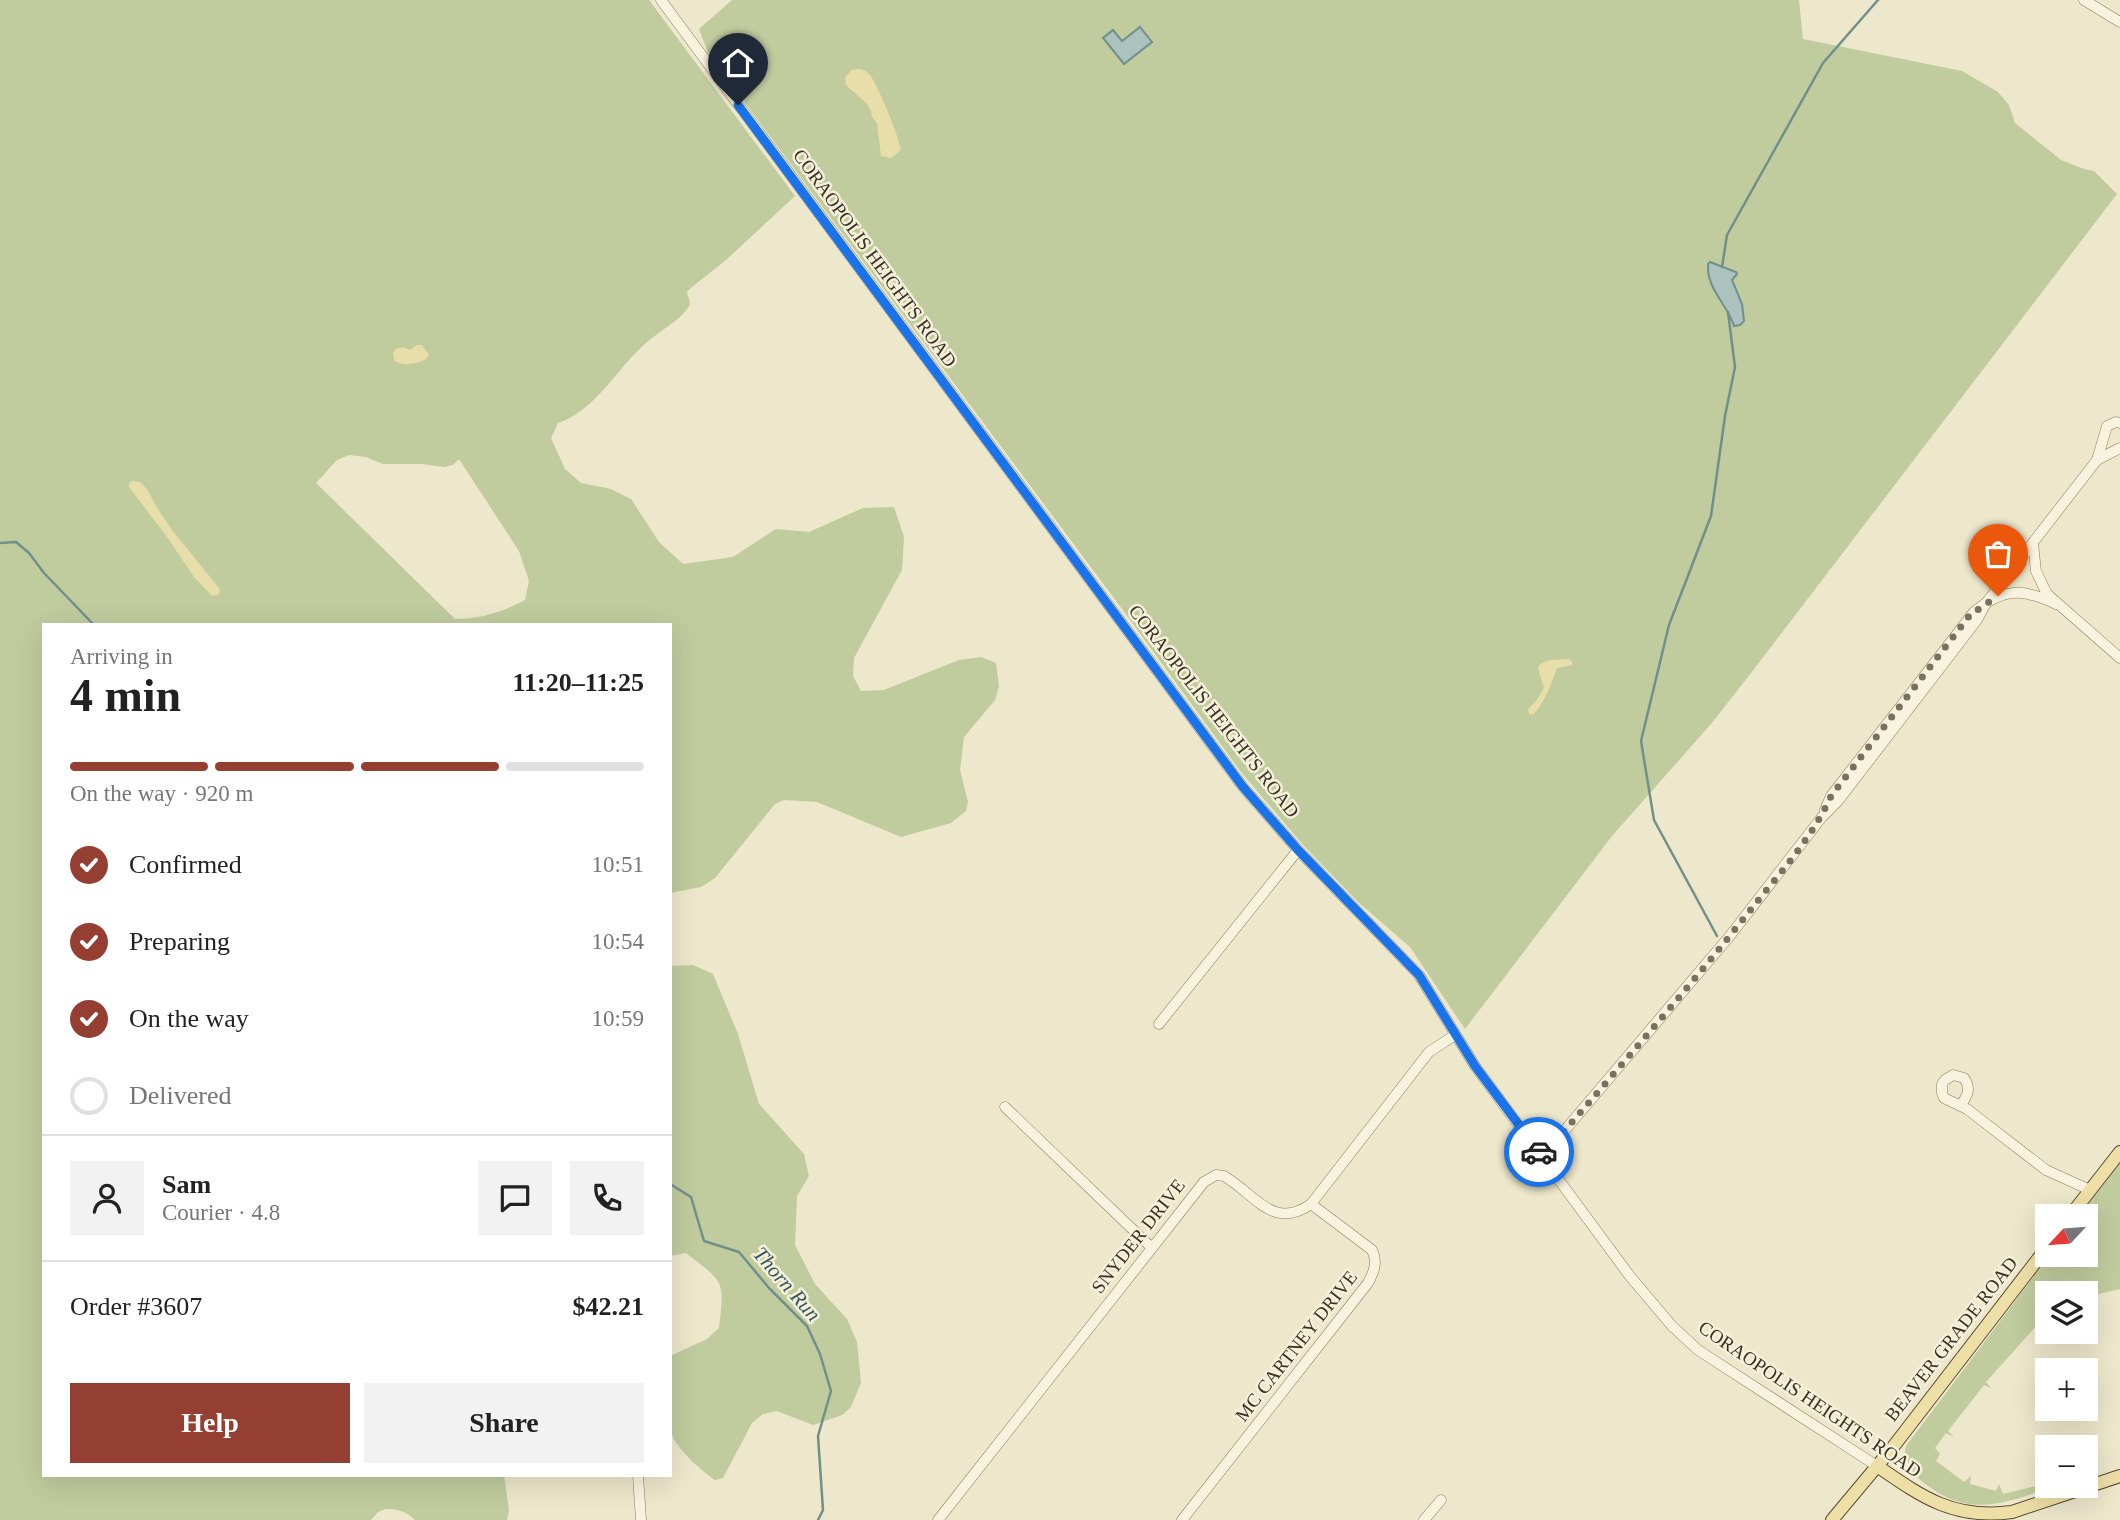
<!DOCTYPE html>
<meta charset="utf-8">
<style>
:root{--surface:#fff;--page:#f2f2f2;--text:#222;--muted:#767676;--line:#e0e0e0;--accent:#953e32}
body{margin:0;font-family:Georgia,serif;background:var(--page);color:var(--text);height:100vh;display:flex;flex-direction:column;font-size:26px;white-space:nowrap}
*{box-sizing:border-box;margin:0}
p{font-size:23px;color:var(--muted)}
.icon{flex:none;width:38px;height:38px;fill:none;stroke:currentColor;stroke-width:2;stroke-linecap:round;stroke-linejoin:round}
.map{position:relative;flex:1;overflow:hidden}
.side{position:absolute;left:42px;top:623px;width:630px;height:854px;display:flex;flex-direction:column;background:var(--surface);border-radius:0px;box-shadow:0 7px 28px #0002}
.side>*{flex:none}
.needle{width:46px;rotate:244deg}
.fabs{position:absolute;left:2035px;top:1204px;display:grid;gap:14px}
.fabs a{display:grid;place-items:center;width:63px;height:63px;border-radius:0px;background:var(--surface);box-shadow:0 7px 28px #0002;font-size:35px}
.pin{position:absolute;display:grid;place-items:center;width:60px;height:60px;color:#fff;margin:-72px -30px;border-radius:50% 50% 50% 0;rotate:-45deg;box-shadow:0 0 7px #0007}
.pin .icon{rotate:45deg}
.courier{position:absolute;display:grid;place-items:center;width:70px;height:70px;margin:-35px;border:5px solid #1a73e8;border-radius:50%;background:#fff;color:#222;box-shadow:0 2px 9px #0007}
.headline em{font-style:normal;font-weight:800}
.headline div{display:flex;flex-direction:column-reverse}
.headline{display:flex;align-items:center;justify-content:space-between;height:119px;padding:0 28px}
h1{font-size:46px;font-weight:800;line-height:52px}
.bar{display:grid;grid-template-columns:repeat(4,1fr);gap:10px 7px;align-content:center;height:84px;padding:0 28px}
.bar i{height:9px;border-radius:5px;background:var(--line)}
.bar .active{background:var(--accent)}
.bar p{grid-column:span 4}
.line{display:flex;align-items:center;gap:18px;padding:0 28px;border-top:2px solid var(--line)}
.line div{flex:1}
.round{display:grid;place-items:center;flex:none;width:74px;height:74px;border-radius:0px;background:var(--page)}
ol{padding:0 28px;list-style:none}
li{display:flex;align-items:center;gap:21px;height:77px}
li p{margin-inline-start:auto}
li .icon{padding:7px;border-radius:50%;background:var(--accent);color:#fff;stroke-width:4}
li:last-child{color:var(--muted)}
li i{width:38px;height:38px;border:4px solid var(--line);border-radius:50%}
.action{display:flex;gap:14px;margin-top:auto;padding:14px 28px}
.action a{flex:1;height:80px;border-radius:0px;background:var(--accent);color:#fff;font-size:28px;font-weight:800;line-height:80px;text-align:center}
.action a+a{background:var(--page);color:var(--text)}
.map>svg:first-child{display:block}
</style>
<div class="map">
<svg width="2120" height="1520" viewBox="0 0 2120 1520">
<rect width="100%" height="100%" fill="#ede7cb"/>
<g fill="#c0cb9e" fill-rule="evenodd">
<path d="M0,0h649l146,196 -69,64 -34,27 -5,5c1,6 5,10 1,16 -10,14 -29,23 -42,35 -28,24 -52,69 -88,80l-7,15 14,31 16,14 30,6 20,10 28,43 24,22 50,-7 43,-28 33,3 54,-24 31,-1 10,30 -2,33 -48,88 -1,18 8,15 23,-1 75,-30 22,-3 15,6 3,23 -4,14 -31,37 -4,33 8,32 -2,9 -15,12 -50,14 -84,-35 -33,-2 -9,4 -60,74 -14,9 -31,6v-268h-626v850h460l5,35 -2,10h-92c-8,-9 -24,-14 -35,-9 -4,2 -6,6 -9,9h-371zM349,455l17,2 17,7h39l22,3 9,-2 6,-6 60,92 10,30 -4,19c-23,12 -44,19 -70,19l-139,-136 21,-23z"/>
<polygon points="732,0 1799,0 1803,39 1962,71 1998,92 2009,105 2015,123 2061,160 2084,169 2094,171 2117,194 1751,673 1711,724 1612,836 1465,1029 1410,947 1358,902 1304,846 1241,772 1125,613 708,53 699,29"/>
<path d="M693,965l20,9 25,60 21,70 45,50 5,22 -12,20 -2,49 20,39 32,35 10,23 4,41 -10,24 -9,8 -29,10 -36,-14 -14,3 -11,9 -29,55 -8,2c-12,-8 -37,-30 -42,-43 -7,-20 -3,-55 -3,-77l2,-5 35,-16 12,-11c6,-49 5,-45 -33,-75l-15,3 -1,3v-293z"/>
<path d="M2120,1163v126l-34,8v-4h-38l-1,21 -61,68 5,6 -7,-3 -36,46 6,6 -8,-4 -11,15 5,6 -4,7 28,21 7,-6 -1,8 26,7 3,-7 4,10 41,-10 -1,-7 1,-1 2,13c-43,16 -80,27 -119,-4 -9,-7 -17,-12 -19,-24h-5l3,-15 144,-191h36v-39h-7z"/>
</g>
<g fill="#e7deaa">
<path d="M859,69c5,1 6,1 10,5 9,10 30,63 32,76l-10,8 -10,-2 -4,-33 -5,-6 -1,-6 -4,-7 -21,-19 -1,-8 7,-7z"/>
<path d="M417,345h5l7,10 -4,5c-10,4 -23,7 -31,0l-1,-7 3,-4 7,-2 7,3z"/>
<polygon points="132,481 140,482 147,489 159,511 173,531 219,588 220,592 217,595 212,596 194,577 167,537 129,487 129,483"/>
<path d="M1569,659l3,3v3l-15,3c-6,17 -11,31 -23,46h-5l-1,-5 9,-9 7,-12 -6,-20 2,-4 10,-4z"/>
</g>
<g fill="#abc2be" stroke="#71908c" stroke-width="2">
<polygon points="1140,27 1152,42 1124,64 1103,38 1113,30 1122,41"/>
<path d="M1710,262l26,10 1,2 -5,6 10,24 2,17 -4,4 -6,1c-6,-21 -28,-37 -26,-62z"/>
</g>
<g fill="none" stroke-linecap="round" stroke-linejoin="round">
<g stroke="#71908c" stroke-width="2.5">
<polyline points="1722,267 1727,235 1823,63 1878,0"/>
<polyline points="0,543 16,542 29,553 44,573 94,625"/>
<polyline points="1717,936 1654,820 1641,741 1669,625 1711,516 1725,416 1735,367 1728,312"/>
<polyline points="670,1184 691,1197 704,1241 739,1252 769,1288 807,1326 820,1354 831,1391 818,1436 823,1510 818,1520"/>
</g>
<defs>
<g id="minor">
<polyline points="661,0 1243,787 1298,850 1419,975 1475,1066 1629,1275 1672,1326 1698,1350 1877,1466"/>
<polyline points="2084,0 2120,22"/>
<polyline points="2097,460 2107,426 2116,422 2120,423"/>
<polyline points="2033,544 2036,571 2047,594 2120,658"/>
<path d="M1825,810l6,-14 143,-184c29,-24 49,-24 82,-8"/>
<polyline points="1159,1024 1298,850"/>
<path d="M1961,1105c7,-10 10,-17 3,-27l-11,-3 -8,5 -3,4v9l2,5 23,11 79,61 44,20"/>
<polyline points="1005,1107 1151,1247"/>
<polyline points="1543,1156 1729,937 1822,817 1838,801 1977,620 1986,603 2097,460 2120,448"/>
<polyline points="638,1475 641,1520"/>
<path d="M938,1520l266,-338 12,-7 8,1c31,18 49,55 87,28l118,-152 26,-17"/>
<path d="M1182,1520l186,-237c6,-11 10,-21 4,-33l-61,-46"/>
<polyline points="1424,1520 1441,1500"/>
</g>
<g id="major">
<polyline points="2070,1216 2120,1152"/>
<path d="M1877,1466c45,31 77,54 135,46l108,-36"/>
<polyline points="1832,1520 1893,1447 2048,1246"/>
</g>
</defs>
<use href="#minor" stroke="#897b5f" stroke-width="11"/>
<use href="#major" stroke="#584933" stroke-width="14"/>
<use href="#minor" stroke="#f8f3de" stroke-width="10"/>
<use href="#major" stroke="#eddfa6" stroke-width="12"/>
</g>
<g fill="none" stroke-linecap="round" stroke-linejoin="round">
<path stroke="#79715d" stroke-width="7" stroke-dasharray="0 12.6" d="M1539,1152l4,4c70,-82 142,-163 209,-248 28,-35 60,-70 79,-112l139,-181 28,-19"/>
<polyline stroke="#1a73e8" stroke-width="9" points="738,105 1243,787 1298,850 1419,975 1475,1066 1539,1152"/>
</g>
<g text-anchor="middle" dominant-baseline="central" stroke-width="5" stroke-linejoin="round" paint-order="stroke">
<g font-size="19" fill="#3b3122" stroke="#f5f0da">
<text transform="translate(875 258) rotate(54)">CORAOPOLIS HEIGHTS ROAD</text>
<text transform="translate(1214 711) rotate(52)">CORAOPOLIS HEIGHTS ROAD</text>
<text transform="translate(1138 1236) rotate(-52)">SNYDER DRIVE</text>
<text transform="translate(1951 1339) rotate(-52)">BEAVER GRADE ROAD</text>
<text transform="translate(1296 1346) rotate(-52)">MC CARTNEY DRIVE</text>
<text transform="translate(1810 1399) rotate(34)">CORAOPOLIS HEIGHTS ROAD</text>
</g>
<g font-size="21" font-style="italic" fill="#325759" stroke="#f5f0da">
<text transform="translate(787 1284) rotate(49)">Thorn Run</text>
</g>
</g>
</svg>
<div class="fabs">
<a><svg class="needle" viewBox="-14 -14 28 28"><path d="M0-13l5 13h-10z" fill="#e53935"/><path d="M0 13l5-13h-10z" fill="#767676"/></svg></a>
<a><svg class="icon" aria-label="layers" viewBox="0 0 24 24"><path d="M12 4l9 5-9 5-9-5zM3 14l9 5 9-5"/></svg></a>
<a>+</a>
<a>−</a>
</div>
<div class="pin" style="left:1998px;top:596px;background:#ea580c"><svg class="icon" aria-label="bag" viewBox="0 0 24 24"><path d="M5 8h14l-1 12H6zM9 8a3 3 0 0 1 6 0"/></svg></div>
<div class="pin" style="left:738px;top:105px;background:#1f2937"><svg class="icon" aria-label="home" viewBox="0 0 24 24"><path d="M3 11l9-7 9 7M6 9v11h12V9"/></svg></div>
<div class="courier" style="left:1539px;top:1152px"><svg class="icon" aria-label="car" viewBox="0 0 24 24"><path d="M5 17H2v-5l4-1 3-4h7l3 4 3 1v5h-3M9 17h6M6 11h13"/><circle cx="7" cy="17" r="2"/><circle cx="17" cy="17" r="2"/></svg></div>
<section class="side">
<div class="headline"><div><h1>4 min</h1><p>Arriving in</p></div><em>11:20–11:25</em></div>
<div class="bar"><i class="active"></i><i class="active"></i><i class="active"></i><i></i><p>On the way · 920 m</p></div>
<ol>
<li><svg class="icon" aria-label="check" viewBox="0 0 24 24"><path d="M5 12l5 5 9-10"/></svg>Confirmed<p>10:51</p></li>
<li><svg class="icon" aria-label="check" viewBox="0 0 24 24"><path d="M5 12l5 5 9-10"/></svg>Preparing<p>10:54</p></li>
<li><svg class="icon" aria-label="check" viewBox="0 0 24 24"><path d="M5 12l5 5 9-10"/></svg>On the way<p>10:59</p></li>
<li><i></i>Delivered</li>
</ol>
<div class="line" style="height:126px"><a class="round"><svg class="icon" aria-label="person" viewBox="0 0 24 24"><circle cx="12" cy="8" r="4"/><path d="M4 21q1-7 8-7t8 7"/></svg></a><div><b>Sam</b><p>Courier · 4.8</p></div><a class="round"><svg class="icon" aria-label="chat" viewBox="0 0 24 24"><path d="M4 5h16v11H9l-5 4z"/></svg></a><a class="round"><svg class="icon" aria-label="phone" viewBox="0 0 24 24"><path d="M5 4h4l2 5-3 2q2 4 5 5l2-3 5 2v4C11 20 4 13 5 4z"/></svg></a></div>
<div class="line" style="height:91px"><div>Order #3607</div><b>$42.21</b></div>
<div class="action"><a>Help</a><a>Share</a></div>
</section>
</div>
